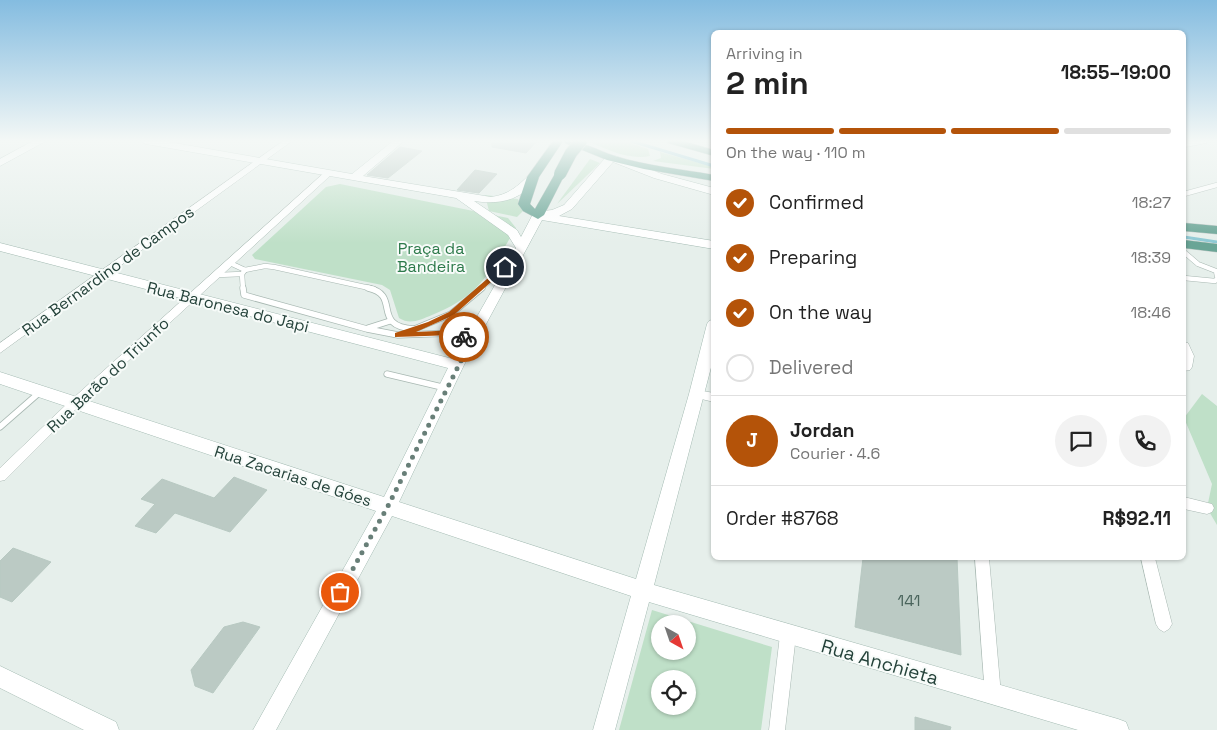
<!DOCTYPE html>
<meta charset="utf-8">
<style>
:root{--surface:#fff;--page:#f2f2f2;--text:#222;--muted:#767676;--line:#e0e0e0;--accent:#b45309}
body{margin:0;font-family:"Space Grotesk",sans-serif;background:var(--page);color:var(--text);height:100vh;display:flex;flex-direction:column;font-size:19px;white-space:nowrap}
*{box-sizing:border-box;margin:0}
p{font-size:16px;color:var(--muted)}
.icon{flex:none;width:28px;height:28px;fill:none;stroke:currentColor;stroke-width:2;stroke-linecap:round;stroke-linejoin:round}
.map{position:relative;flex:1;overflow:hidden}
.panel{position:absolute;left:711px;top:30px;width:475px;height:530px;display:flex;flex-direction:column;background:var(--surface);border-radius:8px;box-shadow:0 1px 4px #0004}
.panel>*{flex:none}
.needle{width:32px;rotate:140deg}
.tools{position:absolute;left:651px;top:615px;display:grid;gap:10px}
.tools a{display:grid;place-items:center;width:45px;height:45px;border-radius:50%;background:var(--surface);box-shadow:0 1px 4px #0004;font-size:25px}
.pin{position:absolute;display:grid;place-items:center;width:42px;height:42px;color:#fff;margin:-21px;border:2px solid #fff;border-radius:50%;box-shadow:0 1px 5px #0007}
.courier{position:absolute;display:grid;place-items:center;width:50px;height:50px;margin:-25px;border:4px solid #b45309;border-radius:50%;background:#fff;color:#222;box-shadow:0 1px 6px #0007}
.overview em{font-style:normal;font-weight:600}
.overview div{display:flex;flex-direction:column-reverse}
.overview{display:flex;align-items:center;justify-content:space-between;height:85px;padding:0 15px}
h1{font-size:32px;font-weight:600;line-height:38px}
.bar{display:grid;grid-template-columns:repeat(4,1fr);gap:8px 5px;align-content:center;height:60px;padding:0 15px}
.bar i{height:6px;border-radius:4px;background:var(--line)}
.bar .current{background:var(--accent)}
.bar p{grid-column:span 4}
.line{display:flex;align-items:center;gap:12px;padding:0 15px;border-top:1px solid var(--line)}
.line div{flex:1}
.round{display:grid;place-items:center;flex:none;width:52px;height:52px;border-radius:26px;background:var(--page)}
ol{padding:0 15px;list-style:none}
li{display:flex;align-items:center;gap:15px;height:55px}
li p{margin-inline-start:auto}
li .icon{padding:5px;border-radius:50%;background:var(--accent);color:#fff;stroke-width:4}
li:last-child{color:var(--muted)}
li i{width:28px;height:28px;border:2px solid var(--line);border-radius:50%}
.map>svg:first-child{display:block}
</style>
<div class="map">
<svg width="1217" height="730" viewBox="0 0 1217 730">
<rect width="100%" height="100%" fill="#e6efeb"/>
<g fill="#bfe0c8" fill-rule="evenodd">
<path d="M588,141h36l24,8 2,7c-21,4 -43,-6 -62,-15z"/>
<polygon points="660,152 714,167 714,169 653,161 661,158"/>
<polygon points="590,159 600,163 557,204"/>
<path d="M340,184l168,34 8,10c-26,43 -34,67 -84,87 -12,5 -22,10 -33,3l-9,-28 -8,-5 -127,-26 -3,-4 74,-68z"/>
<polygon points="485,195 518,199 523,211 517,217 489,211"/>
<polygon points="1202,394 1217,406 1217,525 1207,508 1212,484 1184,418"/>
<path d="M652,610l120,37 -11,83h-142zM660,624h28v27h-28zM660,679h28v27h-28z"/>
</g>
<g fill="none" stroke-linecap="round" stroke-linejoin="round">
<g stroke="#8ec9d4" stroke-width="3">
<polyline points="631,141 714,166"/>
<polyline points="1184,237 1217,242"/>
</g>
</g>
<g fill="#bbcac4" stroke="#b8c9c2">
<polygon points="492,141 537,141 526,153 492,147"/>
<polygon points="400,147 422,151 388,178 367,175"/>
<polygon points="475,170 497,174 479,193 457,190"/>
<polygon points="234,477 267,490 230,532 175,513 156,533 135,526 155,504 141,499 162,479 214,498"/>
<polygon points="13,548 51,562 12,602 0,597 0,561"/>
<polygon points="863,558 957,558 961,655 855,627"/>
<polygon points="243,622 260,627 213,693 195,686 191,670 224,627"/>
<polygon points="915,717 951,727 950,730 915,730"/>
</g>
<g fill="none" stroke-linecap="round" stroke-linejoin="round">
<defs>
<g id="lane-far1">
<polyline points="1184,145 1205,141"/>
<polyline points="1184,194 1217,185"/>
<polyline points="1184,252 1198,264 1216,271 1217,276"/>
<polyline points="230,263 245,270 265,266 274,267 374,289"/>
<polyline points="218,275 242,274"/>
<polyline points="1184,278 1215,281 1217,279"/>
<polyline points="243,289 242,274 245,270"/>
<polyline points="480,289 511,263"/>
</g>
<g id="lane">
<polyline points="243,288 244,295 367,329 398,335 456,333 471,341"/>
<path d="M368,288c34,7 2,38 46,41"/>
<polyline points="368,328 390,321"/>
<polyline points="412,330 451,314 482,288"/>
<polyline points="387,374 446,388"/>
<polyline points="0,427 40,392"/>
</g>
<g id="street">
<polygon points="283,141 292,141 0,353 0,343"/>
<polygon points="325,172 328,172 332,174 78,407 5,480 0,481 0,468 70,401"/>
<polygon points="1184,342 1188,343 1194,356 1192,367 1190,370 1184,371"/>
<polygon points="697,390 714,393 714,402 693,397 691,394 693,391"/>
<polygon points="1184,497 1212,504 1214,508 1212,512 1207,514 1184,509"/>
<polygon points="975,558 989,558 1001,695 999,701 993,703 987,701 985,695"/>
<polygon points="1141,558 1155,558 1172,624 1169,629 1164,632 1159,629 1156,624"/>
<polygon points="788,627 793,630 796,635 785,730 769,730 780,635 783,630"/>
</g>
<g id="secondary">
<polygon points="33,141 46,141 0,166 0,159"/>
<path d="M141,141h22l189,33 41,-33h11l-41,35 128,21c17,-2 27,-11 38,-22h8l2,2c-18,23 -37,28 -65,24l43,29 4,7 13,-25 18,-2 12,-5 43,-49h8l47,18 52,14v7l-60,-17 -41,-16 -41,47 -13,7 155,25v8l-172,-29 -78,145 -65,137 237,77 53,-185 18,-70 2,-3 5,-2v37l-60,229 464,134 8,3 3,8h-51l-429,-128 -34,128h-22l38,-134 -239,-80 -116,214h-23l123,-219 -376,-127v-12l384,125 64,-129 -448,-117v-8l453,116 63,-111 -8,-13 -52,-37 -310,-54z"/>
<polygon points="0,666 116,722 119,730 84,730 0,688"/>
</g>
<g id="primary">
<polygon points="553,141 563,141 539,177 530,204 535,209 556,172 560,171 565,174 544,215 538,219 523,211 518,204 527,177"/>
<path d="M564,141c19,0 33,9 51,15 32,10 66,13 99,19v6l-70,-12 -37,-9 -42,-17z"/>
<polygon points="667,141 683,141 714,150 714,156 668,143"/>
<polygon points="1184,223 1217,226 1217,234 1184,231"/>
<polygon points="1184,240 1217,244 1217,252 1184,248"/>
</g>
</defs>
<use href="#lane-far1" stroke="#a8b8b2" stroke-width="5.5"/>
<use href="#lane" stroke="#a8b8b2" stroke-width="7"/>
<use href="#street" stroke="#a8b8b2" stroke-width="1"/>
<use href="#secondary" stroke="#a4bbb3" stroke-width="1"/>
<use href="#primary" stroke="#c2cac8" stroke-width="1"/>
<use href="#lane-far1" stroke="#fff" stroke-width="4.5"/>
<use href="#lane" stroke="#fff" stroke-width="5.5"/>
<use href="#street" fill="#fff" fill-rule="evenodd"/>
<use href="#secondary" fill="#fff" fill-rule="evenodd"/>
<use href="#primary" fill="#6aa596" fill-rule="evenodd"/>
<defs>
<polyline id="primary-bridge" points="560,174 571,153 581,141"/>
</defs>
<use href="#primary-bridge" stroke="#c2cac8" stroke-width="13" stroke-linecap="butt"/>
<use href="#primary-bridge" stroke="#6aa596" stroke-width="12"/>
</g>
<linearGradient id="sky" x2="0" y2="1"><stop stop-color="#84bce0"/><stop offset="0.58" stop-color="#f4f8f6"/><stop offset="1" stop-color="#f4f8f6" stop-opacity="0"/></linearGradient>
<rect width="1217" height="243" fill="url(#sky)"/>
<polygon fill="#b45309" points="502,266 508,267 454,315 416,332 456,330 467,335 467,339 461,339 455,335 395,337 395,333 428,322 449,312"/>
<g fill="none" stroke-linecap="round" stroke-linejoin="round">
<polyline stroke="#687f78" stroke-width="5" stroke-dasharray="0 9" points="340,592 388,506 471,341 464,337"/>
</g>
<g text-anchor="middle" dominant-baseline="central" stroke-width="4" stroke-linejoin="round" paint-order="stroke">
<g font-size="16" fill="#2d7a4b" stroke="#f7fbf9">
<text x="431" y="248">Praça da<tspan x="431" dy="18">Bandeira</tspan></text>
</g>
<g font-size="16" fill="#24423a" stroke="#f7fbf9">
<text transform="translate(108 271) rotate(-36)">Rua Bernardino de Campos</text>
<text transform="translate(228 307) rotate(14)">Rua Baronesa do Japi</text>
<text transform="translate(108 375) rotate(-43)">Rua Barão do Triunfo</text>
<text transform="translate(293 476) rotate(18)">Rua Zacarias de Góes</text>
</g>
<g font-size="16" fill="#4a645c">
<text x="909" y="600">141</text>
</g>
<g font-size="19" fill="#24423a" stroke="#f7fbf9">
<text transform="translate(880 662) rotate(16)">Rua Anchieta</text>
</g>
</g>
</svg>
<div class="tools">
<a><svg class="needle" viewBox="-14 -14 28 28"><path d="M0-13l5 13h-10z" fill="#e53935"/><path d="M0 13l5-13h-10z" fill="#767676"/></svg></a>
<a><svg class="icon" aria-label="locate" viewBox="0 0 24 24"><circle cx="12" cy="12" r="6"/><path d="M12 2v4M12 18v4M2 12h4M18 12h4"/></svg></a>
</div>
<div class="pin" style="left:340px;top:592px;background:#ea580c"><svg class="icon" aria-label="bag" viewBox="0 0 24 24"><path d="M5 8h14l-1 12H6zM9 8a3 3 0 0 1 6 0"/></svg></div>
<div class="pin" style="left:505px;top:267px;background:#1f2937"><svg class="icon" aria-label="home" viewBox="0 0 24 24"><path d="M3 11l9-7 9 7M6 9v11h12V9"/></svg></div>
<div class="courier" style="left:464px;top:337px"><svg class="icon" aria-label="bike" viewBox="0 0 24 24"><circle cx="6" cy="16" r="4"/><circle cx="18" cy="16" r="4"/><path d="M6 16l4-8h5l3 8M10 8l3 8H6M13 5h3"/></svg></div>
<section class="panel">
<div class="overview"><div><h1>2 min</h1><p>Arriving in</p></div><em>18:55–19:00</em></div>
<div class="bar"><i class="current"></i><i class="current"></i><i class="current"></i><i></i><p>On the way · 110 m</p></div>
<ol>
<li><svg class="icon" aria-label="check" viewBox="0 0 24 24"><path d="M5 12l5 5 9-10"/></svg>Confirmed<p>18:27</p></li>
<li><svg class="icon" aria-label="check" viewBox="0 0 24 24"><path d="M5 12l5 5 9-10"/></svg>Preparing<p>18:39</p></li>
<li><svg class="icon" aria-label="check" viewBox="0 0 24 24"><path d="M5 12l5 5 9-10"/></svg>On the way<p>18:46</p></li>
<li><i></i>Delivered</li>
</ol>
<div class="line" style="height:90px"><b class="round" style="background:var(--accent);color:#fff">J</b><div><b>Jordan</b><p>Courier · 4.6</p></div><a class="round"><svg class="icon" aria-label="chat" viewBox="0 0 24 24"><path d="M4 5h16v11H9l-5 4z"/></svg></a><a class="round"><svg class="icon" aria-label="phone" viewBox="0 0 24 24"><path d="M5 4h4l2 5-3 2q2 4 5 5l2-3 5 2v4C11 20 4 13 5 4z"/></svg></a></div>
<div class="line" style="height:65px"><div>Order #8768</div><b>R$92.11</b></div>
</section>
</div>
